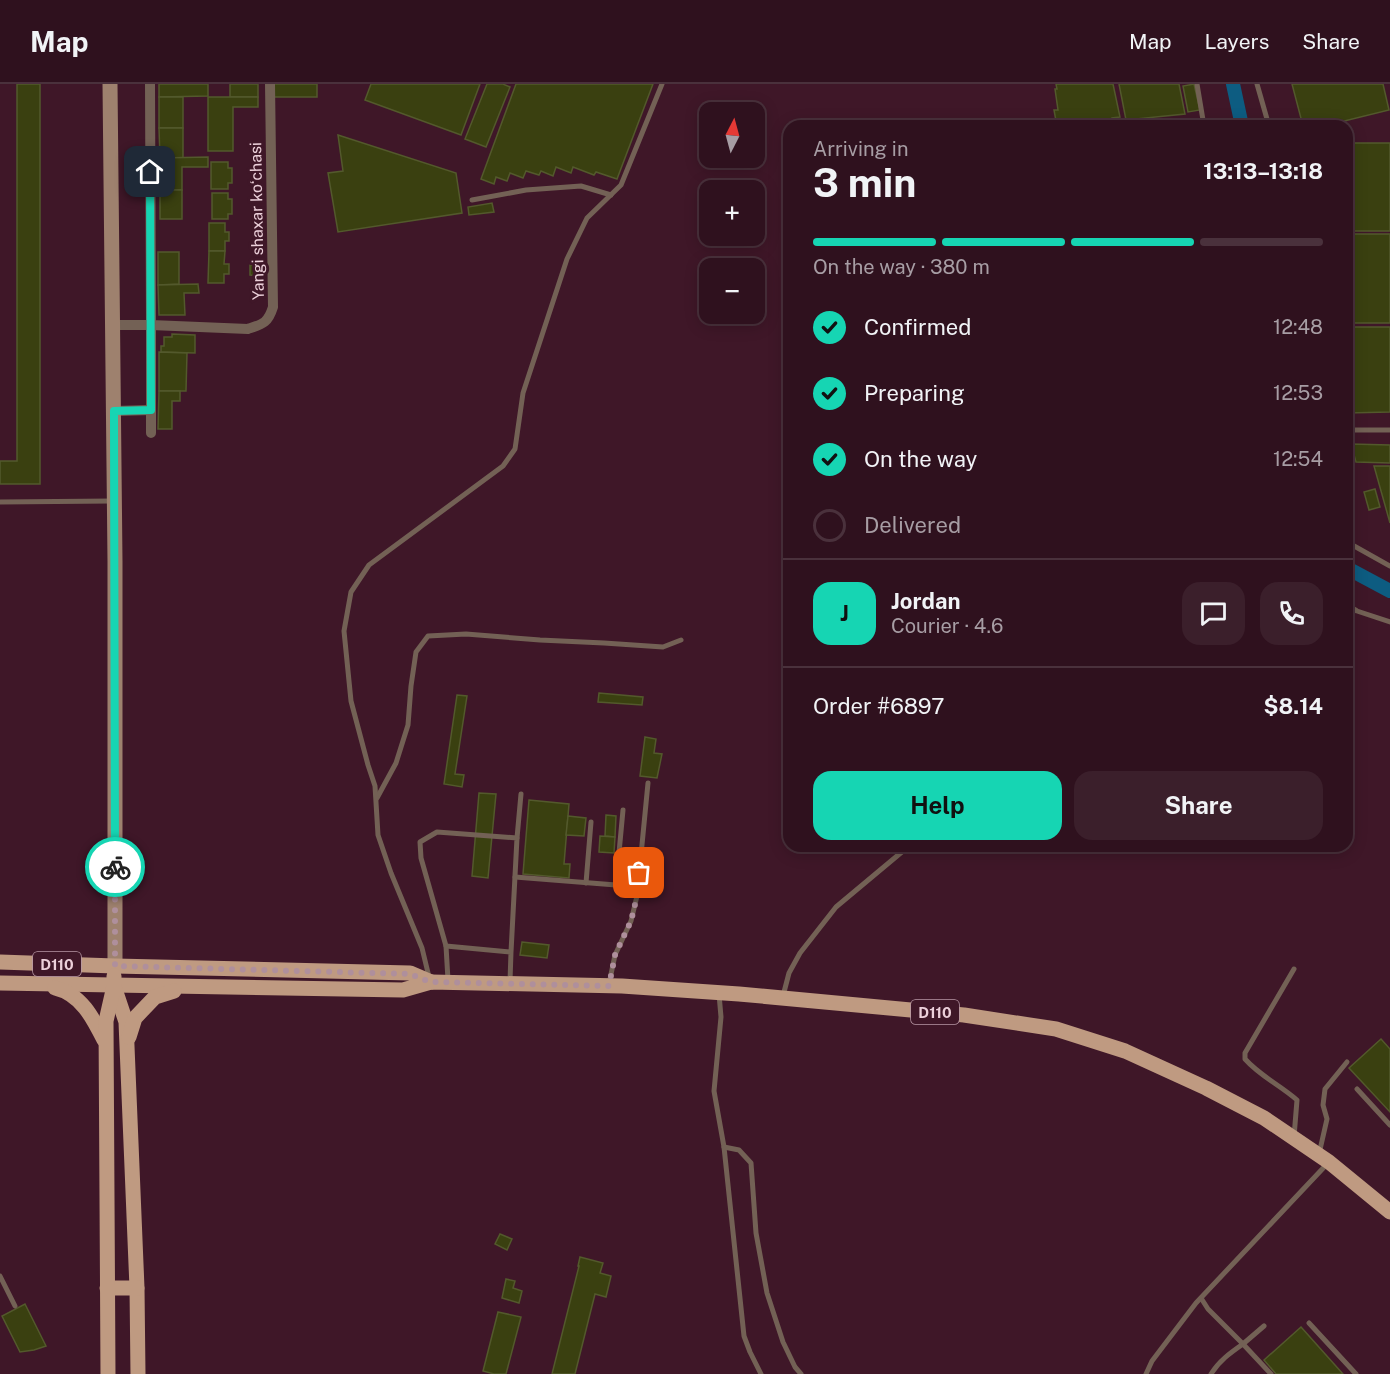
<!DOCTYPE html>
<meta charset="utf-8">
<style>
:root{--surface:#2f111e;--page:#3b1f2b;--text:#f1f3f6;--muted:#a79da4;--line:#4a313c;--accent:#16d5b3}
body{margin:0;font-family:"Public Sans",sans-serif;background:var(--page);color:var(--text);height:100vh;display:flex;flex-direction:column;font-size:22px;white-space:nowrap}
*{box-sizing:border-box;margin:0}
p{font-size:20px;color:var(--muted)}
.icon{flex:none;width:33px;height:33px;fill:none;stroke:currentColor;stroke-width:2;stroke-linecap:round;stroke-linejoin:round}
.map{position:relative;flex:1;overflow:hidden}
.panel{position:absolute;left:783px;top:36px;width:570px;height:732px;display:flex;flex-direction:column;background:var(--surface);border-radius:18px;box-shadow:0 3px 15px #0003,0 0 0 2px var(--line)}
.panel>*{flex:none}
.needle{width:39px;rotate:6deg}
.buttons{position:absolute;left:699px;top:18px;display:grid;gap:12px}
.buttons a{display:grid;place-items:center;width:66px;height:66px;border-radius:12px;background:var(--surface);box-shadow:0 3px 15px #0003,0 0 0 2px var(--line);font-size:30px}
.pin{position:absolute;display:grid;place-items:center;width:51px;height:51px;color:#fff;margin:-26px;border-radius:12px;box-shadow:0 3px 9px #0006}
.courier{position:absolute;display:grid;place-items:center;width:60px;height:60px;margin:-30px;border:4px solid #16d5b3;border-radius:50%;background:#fff;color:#222;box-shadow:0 2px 8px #0007}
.overview em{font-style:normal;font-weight:700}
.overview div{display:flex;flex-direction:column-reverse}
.overview{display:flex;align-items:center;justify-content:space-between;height:102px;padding:0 30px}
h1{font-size:39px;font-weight:700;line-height:45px}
.bar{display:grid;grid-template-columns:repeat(4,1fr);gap:9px 6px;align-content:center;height:72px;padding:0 30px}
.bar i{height:8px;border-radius:4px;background:var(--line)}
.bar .on{background:var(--accent)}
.bar p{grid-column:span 4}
.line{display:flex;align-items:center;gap:15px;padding:0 30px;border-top:2px solid var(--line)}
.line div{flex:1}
.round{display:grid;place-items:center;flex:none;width:63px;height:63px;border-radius:18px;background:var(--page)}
ol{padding:0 30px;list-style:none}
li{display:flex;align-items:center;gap:18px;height:66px}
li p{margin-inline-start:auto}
li .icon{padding:6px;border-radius:50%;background:var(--accent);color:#111;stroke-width:4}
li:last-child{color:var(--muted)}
li i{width:33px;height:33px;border:3px solid var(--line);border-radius:50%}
.button{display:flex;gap:12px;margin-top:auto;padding:12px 30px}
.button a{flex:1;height:69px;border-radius:18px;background:var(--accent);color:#111;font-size:24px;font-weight:700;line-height:69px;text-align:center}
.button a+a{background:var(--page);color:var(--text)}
header{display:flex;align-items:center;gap:36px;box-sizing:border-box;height:84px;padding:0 30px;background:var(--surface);border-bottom:2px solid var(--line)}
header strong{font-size:28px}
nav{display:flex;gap:33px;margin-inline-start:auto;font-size:21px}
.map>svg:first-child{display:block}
</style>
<header>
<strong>Map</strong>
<nav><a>Map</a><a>Layers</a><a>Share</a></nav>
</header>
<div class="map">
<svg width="1390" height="1290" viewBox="0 0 1390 1290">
<rect width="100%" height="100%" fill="#3f1728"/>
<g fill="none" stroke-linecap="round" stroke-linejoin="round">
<g stroke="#0d5c81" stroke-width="14">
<polyline points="1233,0 1242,42"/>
<polyline points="1347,484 1390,507"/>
</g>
</g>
<g fill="#3a4010" stroke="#53592c" stroke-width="1.5">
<polygon points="17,0 40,0 40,400 0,400 0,377 17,377"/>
<polygon points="159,0 208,0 208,12 159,13"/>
<rect x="230" y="0" width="28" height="13"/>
<rect x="273" y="0" width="44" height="13"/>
<polygon points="371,0 480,0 461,51 365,16"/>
<polygon points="487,0 503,0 510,3 486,63 465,55"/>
<polygon points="516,0 653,0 617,95 596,88 594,91 573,83 571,89 556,83 553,92 541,87 539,91 526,87 523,94 510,89 507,97 496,93 494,100 481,95"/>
<polygon points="1056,0 1113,0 1120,33 1112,34 1113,42 1052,42 1051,38 1056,37 1054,26 1058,26 1055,5 1057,5"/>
<polygon points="1119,0 1179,0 1185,30 1126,36"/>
<polygon points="1194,0 1200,26 1188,28 1183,2"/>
<polygon points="1292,0 1383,0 1389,26 1324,42 1303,42"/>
<rect x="159" y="13" width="24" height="31"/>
<polygon points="208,13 258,13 258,23 233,23 233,67 208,67"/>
<polygon points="1186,36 1187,42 1141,42"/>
<polygon points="159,44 183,44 183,74 160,74"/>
<polygon points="338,51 456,89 462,129 338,148 328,89 343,87"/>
<rect x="1347" y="59" width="43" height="88"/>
<polygon points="208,73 208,83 182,83 182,106 160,106 160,74"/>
<polygon points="211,78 228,78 228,84 232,84 232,99 228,99 228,105 211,105"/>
<rect x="160" y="106" width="22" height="29"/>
<polygon points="212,109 228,109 228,115 232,115 232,130 228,130 228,135 212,135"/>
<polygon points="492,119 494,128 469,131 468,123"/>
<polygon points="209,139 225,139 225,148 229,148 229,157 225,157 225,167 209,167"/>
<rect x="1347" y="150" width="43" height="89"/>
<polygon points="209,167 225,167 224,180 229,180 229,190 224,190 224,199 208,199"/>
<polygon points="158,168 179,168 179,200 158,201"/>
<polygon points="250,181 261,181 261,192 250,191"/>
<polygon points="198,200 199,209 184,209 185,231 159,231 158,201"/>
<polygon points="1347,243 1390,243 1390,328 1347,329"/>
<polygon points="172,250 195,251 195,269 161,268 161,262 164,262 164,253 172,253"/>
<polygon points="159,268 187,269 186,307 159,307"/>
<polygon points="159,307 180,307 180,317 172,317 172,345 158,345"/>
<polygon points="1351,360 1390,361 1390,379 1356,378"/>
<polygon points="1374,382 1390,382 1390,439"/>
<polygon points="1375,405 1380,423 1369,426 1364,408"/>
<polygon points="599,609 643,613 642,621 598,618"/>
<polygon points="457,611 467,612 455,690 464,691 462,703 444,700"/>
<polygon points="645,653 656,655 654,669 662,670 657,694 640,692"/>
<polygon points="479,709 496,710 488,794 472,792"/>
<polygon points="529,716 569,720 564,780 570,780 569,794 523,790"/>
<polygon points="606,731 616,732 615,753 605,752"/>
<polygon points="568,732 586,734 584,752 566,751"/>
<polygon points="600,752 615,753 614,769 599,768"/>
<polygon points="522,858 549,861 547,874 520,871"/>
<polygon points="1381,955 1390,965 1390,1028 1349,984"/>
<polygon points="500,1150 512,1155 507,1166 495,1160"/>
<polygon points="580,1173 603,1179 600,1189 611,1192 606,1213 595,1210 575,1290 552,1290 579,1182 578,1182"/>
<polygon points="506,1195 515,1197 513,1204 522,1207 519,1219 502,1214"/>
<polygon points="25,1220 46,1262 34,1266 20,1268 2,1232"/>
<polygon points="498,1228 521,1233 506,1290 494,1290 483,1287"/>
<polygon points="1301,1243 1343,1290 1276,1290 1264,1276"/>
</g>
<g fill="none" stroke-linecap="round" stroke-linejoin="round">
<g stroke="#736155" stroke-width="5">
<polyline points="1197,0 1204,42"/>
<polyline points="1257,0 1269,42"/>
<polyline points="472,116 526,106 581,102 611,111"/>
<polyline points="1347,346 1390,346"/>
<polyline points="0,418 112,417"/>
<polyline points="1347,458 1390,482"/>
<polyline points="1347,521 1357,527 1390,538"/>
<polyline points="377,714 396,679 408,641 411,602 416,568 428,552 466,550 540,556 604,559 663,563 681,556"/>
<polyline points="517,754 521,710"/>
<polyline points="515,793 616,801 623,726"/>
<polyline points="586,799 591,738"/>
<polyline points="446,862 448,896"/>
<polyline points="429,893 422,864 391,789 378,751 375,702 368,681 351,617 344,547 351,508 369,481 503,382 515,365 523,309 567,175 587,134 621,101 662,0"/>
<polyline points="510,897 511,868 446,862 421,774 420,758 437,748 517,754 511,868"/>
<polyline points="609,900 615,871 631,837 637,812 648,699"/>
<polyline points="719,910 721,933 714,1007 724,1063 744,1252 750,1268 761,1290"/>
<polyline points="783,912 789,889 800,869 836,823 909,762"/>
<polyline points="1357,1005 1390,1041"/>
<path d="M1294,1053l3,-37c-17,-15 -37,-24 -52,-41v-6l49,-84"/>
<polyline points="724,1063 739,1066 751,1079 756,1149 767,1209 783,1258 795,1283 801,1290"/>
<polyline points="1319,1070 1327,1035 1323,1021 1325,1005 1347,978"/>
<polyline points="0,1192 15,1222"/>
<path d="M1201,1214l7,11 35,35c-13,9 -24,17 -32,30"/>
<polyline points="1309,1239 1356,1290"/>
<polyline points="1264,1242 1243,1260 1271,1290"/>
<polyline points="1146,1290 1152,1277 1196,1219 1328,1079"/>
</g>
<g stroke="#736155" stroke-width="10">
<path d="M150,0l1,241 97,4c15,-5 20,-6 25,-22l-3,-223"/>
<polyline points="114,241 151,241 151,349"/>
<polyline points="114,327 151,326"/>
</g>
<polyline stroke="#9e816e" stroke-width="15" points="110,0 115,477 115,882"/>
<g stroke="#bf9a81" stroke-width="15">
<polyline points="0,878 115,882 410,889 431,898"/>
<polyline points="0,899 403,906 431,898 622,902 739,910 964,931 1056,945 1125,967 1206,1004 1264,1034 1329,1078 1390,1128"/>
<polyline points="114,902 126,938 137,1204 138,1290"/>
<path d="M55,904c26,6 38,30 49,52"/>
<polyline points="129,953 135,934 155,913 174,907"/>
<polyline points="107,1204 137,1204"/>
<polyline points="108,1290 106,937 114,902 114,892"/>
</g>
</g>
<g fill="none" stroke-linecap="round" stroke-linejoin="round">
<polyline stroke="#af8f9c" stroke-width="6" stroke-dasharray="0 10.8" points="115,783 115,882 410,890 430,898 609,902 615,871 631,837 637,812 639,789"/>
<polyline stroke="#16d5b3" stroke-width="8" points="115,783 114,327 151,326 150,88"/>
</g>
<g text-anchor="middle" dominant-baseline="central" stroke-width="6" stroke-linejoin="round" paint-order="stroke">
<g fill="#3f1728" stroke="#b898a5" stroke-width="1.5">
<rect x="33" y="868" width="48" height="24" rx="4.5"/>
<rect x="911" y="916" width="48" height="24" rx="4.5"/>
</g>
<g font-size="15" font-weight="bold" fill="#ecd0da">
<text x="57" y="880">D110</text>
<text x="935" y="928">D110</text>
</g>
<g font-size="16" fill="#ecd0da" stroke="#3f1728">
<text transform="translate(257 137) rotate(-91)">Yangi shaxar koʻchasi</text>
</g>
</g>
</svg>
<div class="buttons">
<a><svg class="needle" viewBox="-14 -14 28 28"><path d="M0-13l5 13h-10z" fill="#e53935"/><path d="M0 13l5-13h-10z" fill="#a79da4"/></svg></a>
<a>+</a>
<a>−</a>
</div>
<div class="pin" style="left:639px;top:789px;background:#ea580c"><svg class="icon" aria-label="bag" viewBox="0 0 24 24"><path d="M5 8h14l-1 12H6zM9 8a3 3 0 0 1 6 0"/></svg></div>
<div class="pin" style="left:150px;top:88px;background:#1f2937"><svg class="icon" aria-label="home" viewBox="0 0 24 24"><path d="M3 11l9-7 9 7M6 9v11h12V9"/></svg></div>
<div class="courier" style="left:115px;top:783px"><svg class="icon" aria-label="bike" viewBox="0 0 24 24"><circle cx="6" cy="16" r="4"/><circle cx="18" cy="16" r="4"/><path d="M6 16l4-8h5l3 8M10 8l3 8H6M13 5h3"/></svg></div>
<section class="panel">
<div class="overview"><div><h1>3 min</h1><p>Arriving in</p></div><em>13:13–13:18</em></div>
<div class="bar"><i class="on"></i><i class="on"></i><i class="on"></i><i></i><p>On the way · 380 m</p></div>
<ol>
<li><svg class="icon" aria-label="check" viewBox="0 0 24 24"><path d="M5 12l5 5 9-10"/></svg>Confirmed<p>12:48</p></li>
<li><svg class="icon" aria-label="check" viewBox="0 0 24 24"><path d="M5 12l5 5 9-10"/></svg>Preparing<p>12:53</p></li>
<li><svg class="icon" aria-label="check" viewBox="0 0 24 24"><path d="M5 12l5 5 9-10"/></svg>On the way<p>12:54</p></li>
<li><i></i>Delivered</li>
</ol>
<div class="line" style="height:108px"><b class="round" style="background:var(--accent);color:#111">J</b><div><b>Jordan</b><p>Courier · 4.6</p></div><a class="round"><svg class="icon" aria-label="chat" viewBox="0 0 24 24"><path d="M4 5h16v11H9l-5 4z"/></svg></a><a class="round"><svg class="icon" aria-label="phone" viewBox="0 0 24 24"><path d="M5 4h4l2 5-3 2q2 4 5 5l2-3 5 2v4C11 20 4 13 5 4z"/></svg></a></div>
<div class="line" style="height:78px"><div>Order #6897</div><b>$8.14</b></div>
<div class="button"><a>Help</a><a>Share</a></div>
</section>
</div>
